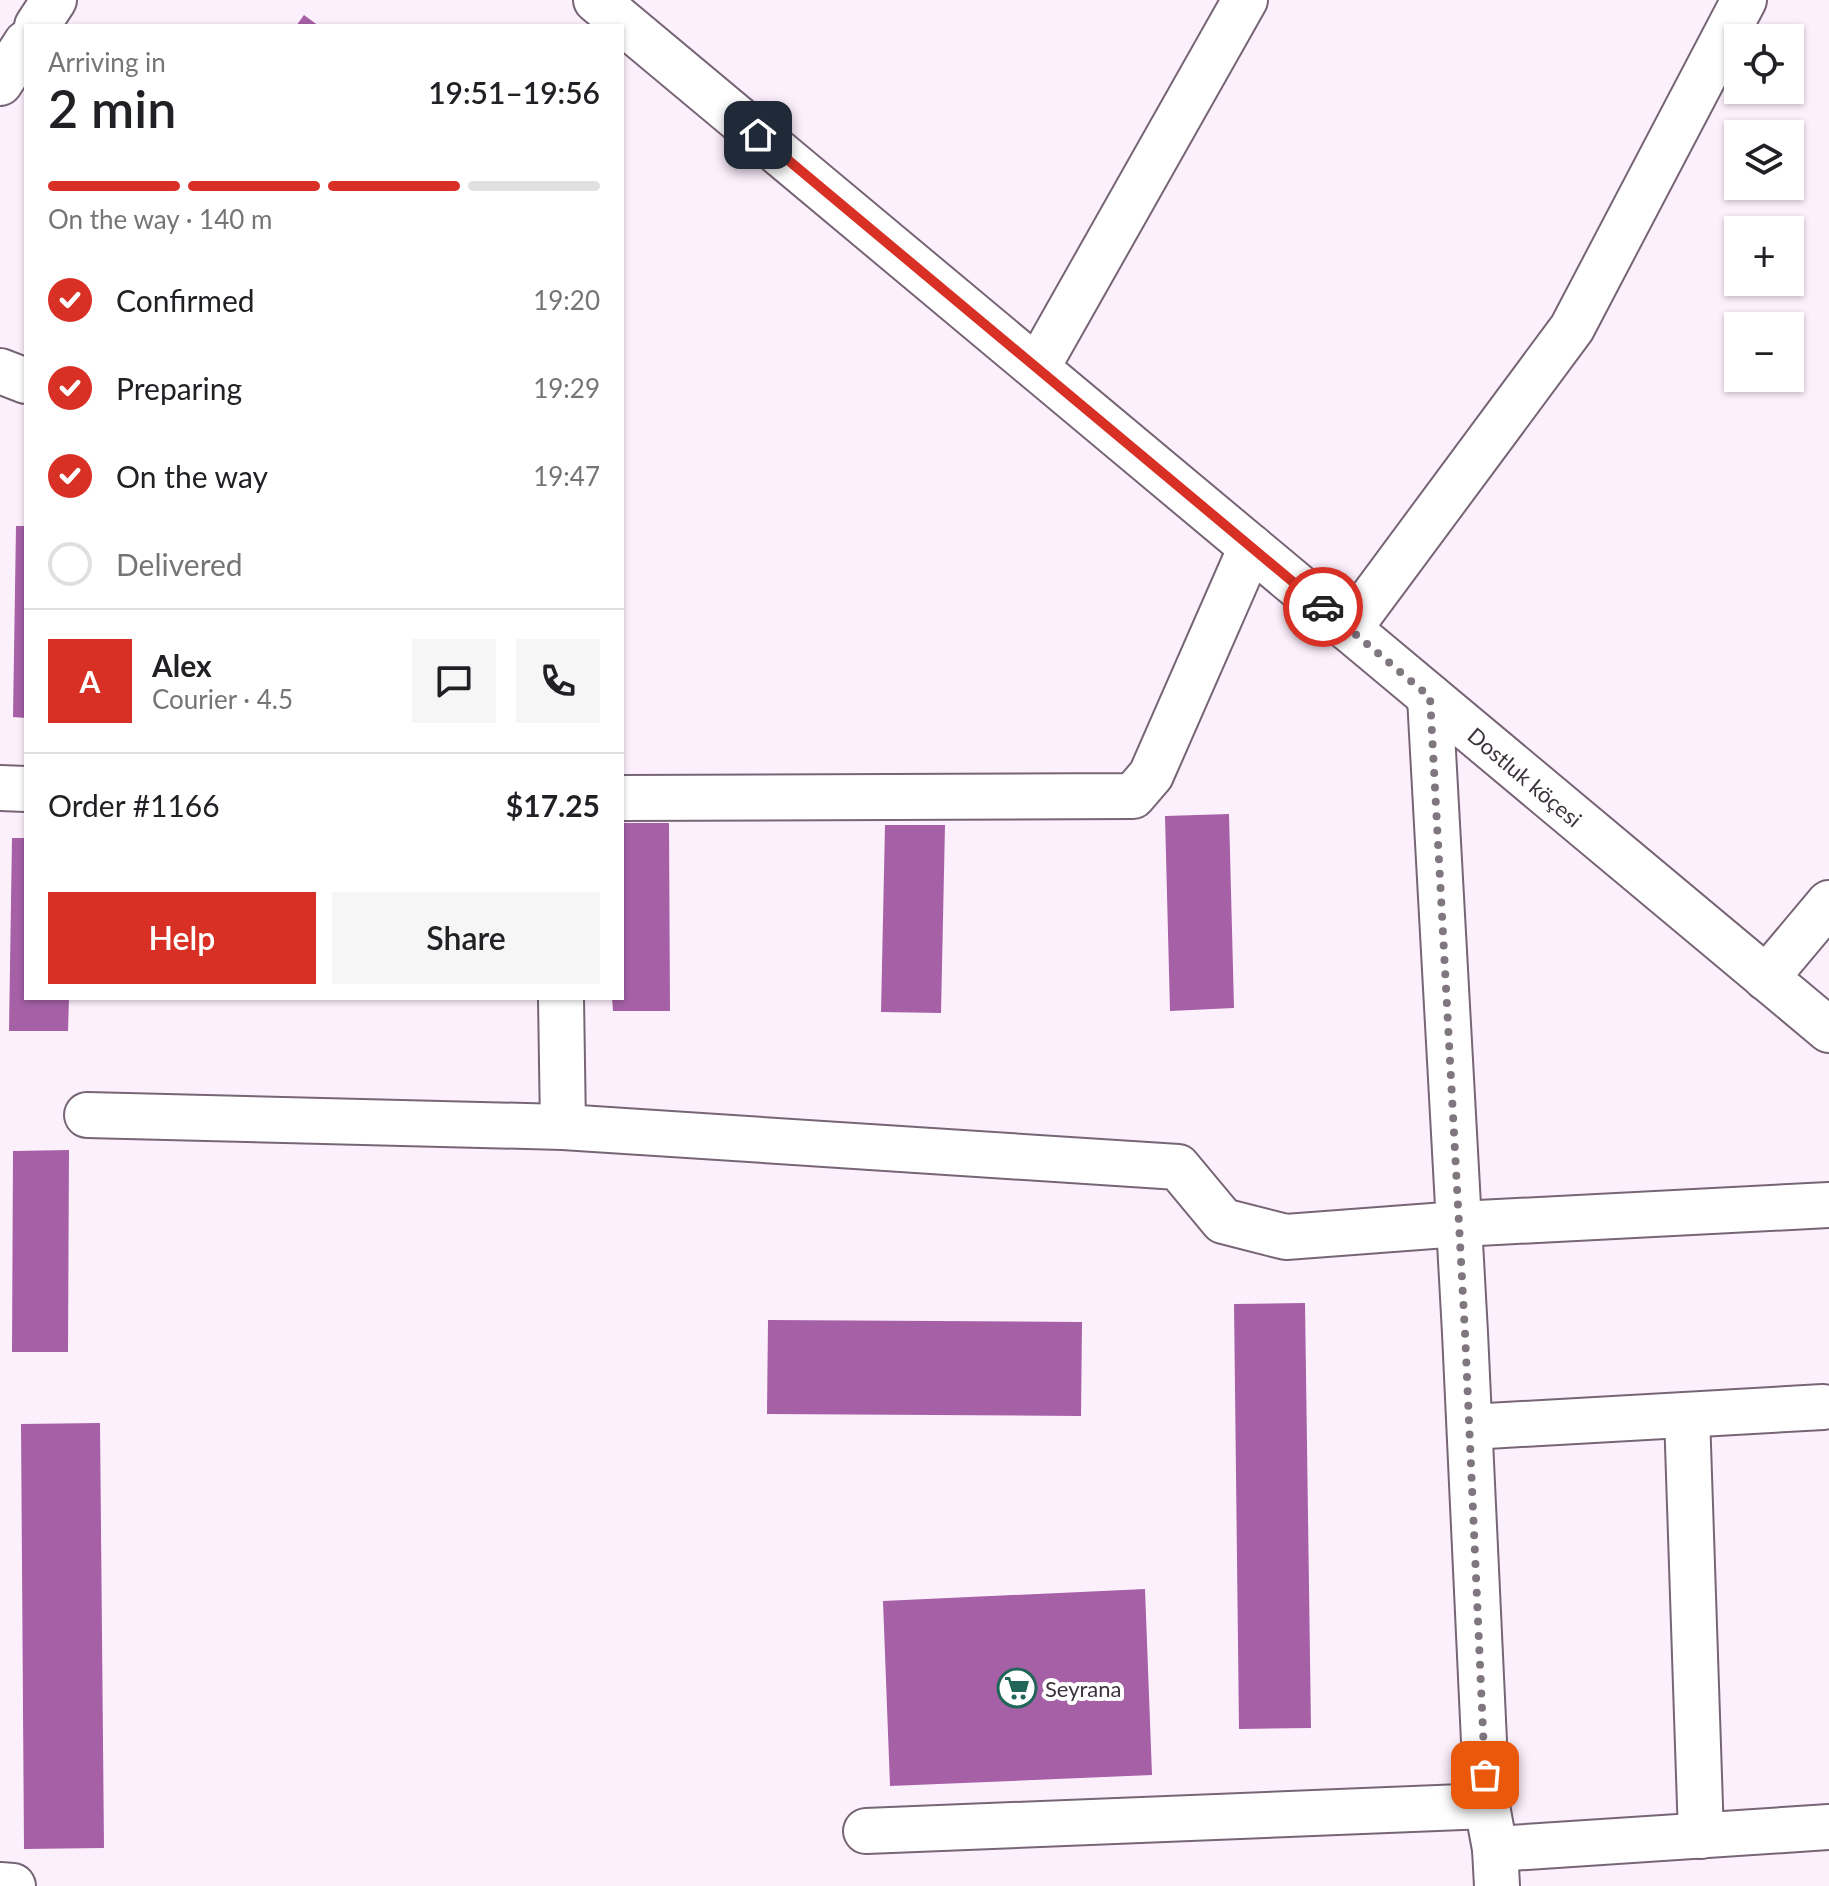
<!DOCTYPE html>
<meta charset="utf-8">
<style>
:root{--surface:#fff;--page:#f6f6f6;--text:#202124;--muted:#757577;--line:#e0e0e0;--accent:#d93025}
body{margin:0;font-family:Lato,sans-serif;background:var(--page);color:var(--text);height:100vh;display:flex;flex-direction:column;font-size:30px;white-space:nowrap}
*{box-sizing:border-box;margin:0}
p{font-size:26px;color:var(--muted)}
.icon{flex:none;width:44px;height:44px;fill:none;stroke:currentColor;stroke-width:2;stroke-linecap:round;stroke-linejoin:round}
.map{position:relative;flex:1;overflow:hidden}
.side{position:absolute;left:24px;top:24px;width:600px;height:976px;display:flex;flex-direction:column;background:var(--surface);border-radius:0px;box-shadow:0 2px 6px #0004}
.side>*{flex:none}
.buttons{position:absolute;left:1724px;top:24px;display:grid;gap:16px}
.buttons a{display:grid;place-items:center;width:80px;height:80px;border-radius:0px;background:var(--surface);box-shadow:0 2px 6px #0004;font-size:40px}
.pin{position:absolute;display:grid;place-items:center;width:68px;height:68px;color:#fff;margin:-34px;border-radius:16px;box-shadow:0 4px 12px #0006}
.courier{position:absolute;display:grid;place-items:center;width:80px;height:80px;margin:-40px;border:6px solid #d93025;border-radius:50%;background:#fff;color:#222;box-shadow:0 2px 10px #0007}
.overview em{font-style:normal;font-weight:600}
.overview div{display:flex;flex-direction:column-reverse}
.overview{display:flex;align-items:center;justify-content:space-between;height:136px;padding:0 24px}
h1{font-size:52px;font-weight:600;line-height:60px}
.bar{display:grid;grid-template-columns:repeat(4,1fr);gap:12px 8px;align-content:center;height:96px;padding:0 24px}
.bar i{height:10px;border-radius:6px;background:var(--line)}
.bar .on{background:var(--accent)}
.bar p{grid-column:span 4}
.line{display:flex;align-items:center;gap:20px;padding:0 24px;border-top:2px solid var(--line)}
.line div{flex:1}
.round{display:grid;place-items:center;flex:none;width:84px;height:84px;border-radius:0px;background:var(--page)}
ol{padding:0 24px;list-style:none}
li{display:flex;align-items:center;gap:24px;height:88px}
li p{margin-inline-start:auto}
li .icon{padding:8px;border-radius:50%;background:var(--accent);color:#fff;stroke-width:4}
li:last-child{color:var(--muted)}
li i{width:44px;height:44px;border:4px solid var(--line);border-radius:50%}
.primary-button{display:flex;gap:16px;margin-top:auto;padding:16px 24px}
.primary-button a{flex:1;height:92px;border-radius:0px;background:var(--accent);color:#fff;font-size:32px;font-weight:600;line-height:92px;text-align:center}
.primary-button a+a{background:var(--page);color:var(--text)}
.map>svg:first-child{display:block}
</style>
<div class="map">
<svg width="1829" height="1886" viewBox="0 0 1829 1886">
<rect width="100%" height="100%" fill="#fdf0fd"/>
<g fill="#a560a6">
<polygon points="304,15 319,26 296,26"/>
<polygon points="16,526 26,526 26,718 13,717"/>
<polygon points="1229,814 1234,1008 1170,1011 1165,816"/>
<polygon points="622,823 669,823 670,1011 613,1011 612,998 622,998"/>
<polygon points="885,825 945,825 941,1013 881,1012"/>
<polygon points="12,838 26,838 26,998 69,998 68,1031 9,1031"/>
<polygon points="69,1150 68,1352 12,1352 13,1151"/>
<polygon points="1305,1303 1311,1728 1239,1729 1234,1304"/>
<polygon points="768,1320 1082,1322 1081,1416 767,1414"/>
<polygon points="100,1423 104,1848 24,1849 21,1424"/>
<polygon points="1145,1589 1152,1775 890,1786 883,1601"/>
</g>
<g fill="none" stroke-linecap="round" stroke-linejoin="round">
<defs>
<g id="minor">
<polyline points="596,0 1829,1030"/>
<polyline points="1037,368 1245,0"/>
<polyline points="0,371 26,381"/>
<polyline points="1349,629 1572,328 1744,0"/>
<polyline points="1430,697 1465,1333 1487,1806 1495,1849 1497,1886"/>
<polyline points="0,788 26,789"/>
<polyline points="622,798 1133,796 1151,775 1251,547"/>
<polyline points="1766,978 1829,903"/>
<polyline points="561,998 563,1127"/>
<polyline points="87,1115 563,1127 1178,1167 1223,1221 1286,1237 1459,1224 1829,1205"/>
<polyline points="1687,1415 1701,1836"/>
<polyline points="1470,1427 1823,1407"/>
<polyline points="866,1831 1487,1806"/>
<polyline points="1495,1849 1829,1827"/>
<polyline points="0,1885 13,1886"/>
</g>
<g id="major">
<polyline points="37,26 54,0"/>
<polyline points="0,83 26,43"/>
</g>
</defs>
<use href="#minor" stroke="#776576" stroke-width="48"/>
<use href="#major" stroke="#776576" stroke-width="48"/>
<use href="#minor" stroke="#fff" stroke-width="44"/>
<use href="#major" stroke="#fff" stroke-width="44"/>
</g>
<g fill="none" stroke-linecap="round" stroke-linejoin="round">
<polyline stroke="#807680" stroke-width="8" stroke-dasharray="0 14.4" points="1323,607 1430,697 1465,1333 1485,1775"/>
<polyline stroke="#d93025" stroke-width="10" points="758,135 1323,607"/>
</g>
<defs>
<symbol id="supermarket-ring" viewBox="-11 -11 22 22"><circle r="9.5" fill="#fff" stroke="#216658" stroke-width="1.5"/><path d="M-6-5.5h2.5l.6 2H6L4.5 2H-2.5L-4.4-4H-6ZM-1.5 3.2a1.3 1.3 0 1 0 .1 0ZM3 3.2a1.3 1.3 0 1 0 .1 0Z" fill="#216658"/></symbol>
</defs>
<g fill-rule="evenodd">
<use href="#supermarket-ring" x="995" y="1666" width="44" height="44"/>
</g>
<g text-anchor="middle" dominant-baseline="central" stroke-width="8" stroke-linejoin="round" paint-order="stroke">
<g font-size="22" fill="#3c343c" stroke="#fff">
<text transform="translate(1525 777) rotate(40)">Dostluk köçesi</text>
</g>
<g font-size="22" fill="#3c343c" stroke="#fff" text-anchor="start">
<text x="1045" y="1688">Seyrana</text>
</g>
</g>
</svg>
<div class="buttons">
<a><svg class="icon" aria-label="locate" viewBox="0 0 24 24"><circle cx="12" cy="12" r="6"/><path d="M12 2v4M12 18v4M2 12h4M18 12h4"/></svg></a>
<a><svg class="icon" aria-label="layers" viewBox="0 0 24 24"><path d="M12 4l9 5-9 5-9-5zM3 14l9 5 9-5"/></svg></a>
<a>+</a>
<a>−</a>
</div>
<div class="pin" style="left:1485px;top:1775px;background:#ea580c"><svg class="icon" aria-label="bag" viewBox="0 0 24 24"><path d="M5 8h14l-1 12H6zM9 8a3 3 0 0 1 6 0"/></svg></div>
<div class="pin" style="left:758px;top:135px;background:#1f2937"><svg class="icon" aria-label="home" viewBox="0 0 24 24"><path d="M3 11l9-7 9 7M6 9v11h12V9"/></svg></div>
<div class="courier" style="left:1323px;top:607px"><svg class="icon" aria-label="car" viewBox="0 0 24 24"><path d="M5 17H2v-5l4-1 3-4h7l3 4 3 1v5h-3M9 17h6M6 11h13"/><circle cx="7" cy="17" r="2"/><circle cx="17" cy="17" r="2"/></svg></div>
<section class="side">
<div class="overview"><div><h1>2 min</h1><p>Arriving in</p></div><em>19:51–19:56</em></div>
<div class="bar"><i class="on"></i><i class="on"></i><i class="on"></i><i></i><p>On the way · 140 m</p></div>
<ol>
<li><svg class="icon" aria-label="check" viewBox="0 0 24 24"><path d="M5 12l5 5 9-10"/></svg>Confirmed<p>19:20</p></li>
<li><svg class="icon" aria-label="check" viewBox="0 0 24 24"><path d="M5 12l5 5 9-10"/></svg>Preparing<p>19:29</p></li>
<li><svg class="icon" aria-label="check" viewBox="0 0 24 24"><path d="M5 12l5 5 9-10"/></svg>On the way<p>19:47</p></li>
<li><i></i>Delivered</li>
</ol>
<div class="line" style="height:144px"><b class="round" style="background:var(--accent);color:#fff">A</b><div><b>Alex</b><p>Courier · 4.5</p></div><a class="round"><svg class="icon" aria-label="chat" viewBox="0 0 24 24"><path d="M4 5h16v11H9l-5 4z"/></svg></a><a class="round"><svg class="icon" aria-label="phone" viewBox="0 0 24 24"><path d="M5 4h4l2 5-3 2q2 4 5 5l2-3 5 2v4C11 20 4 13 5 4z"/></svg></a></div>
<div class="line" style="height:104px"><div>Order #1166</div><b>$17.25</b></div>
<div class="primary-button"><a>Help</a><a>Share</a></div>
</section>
</div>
